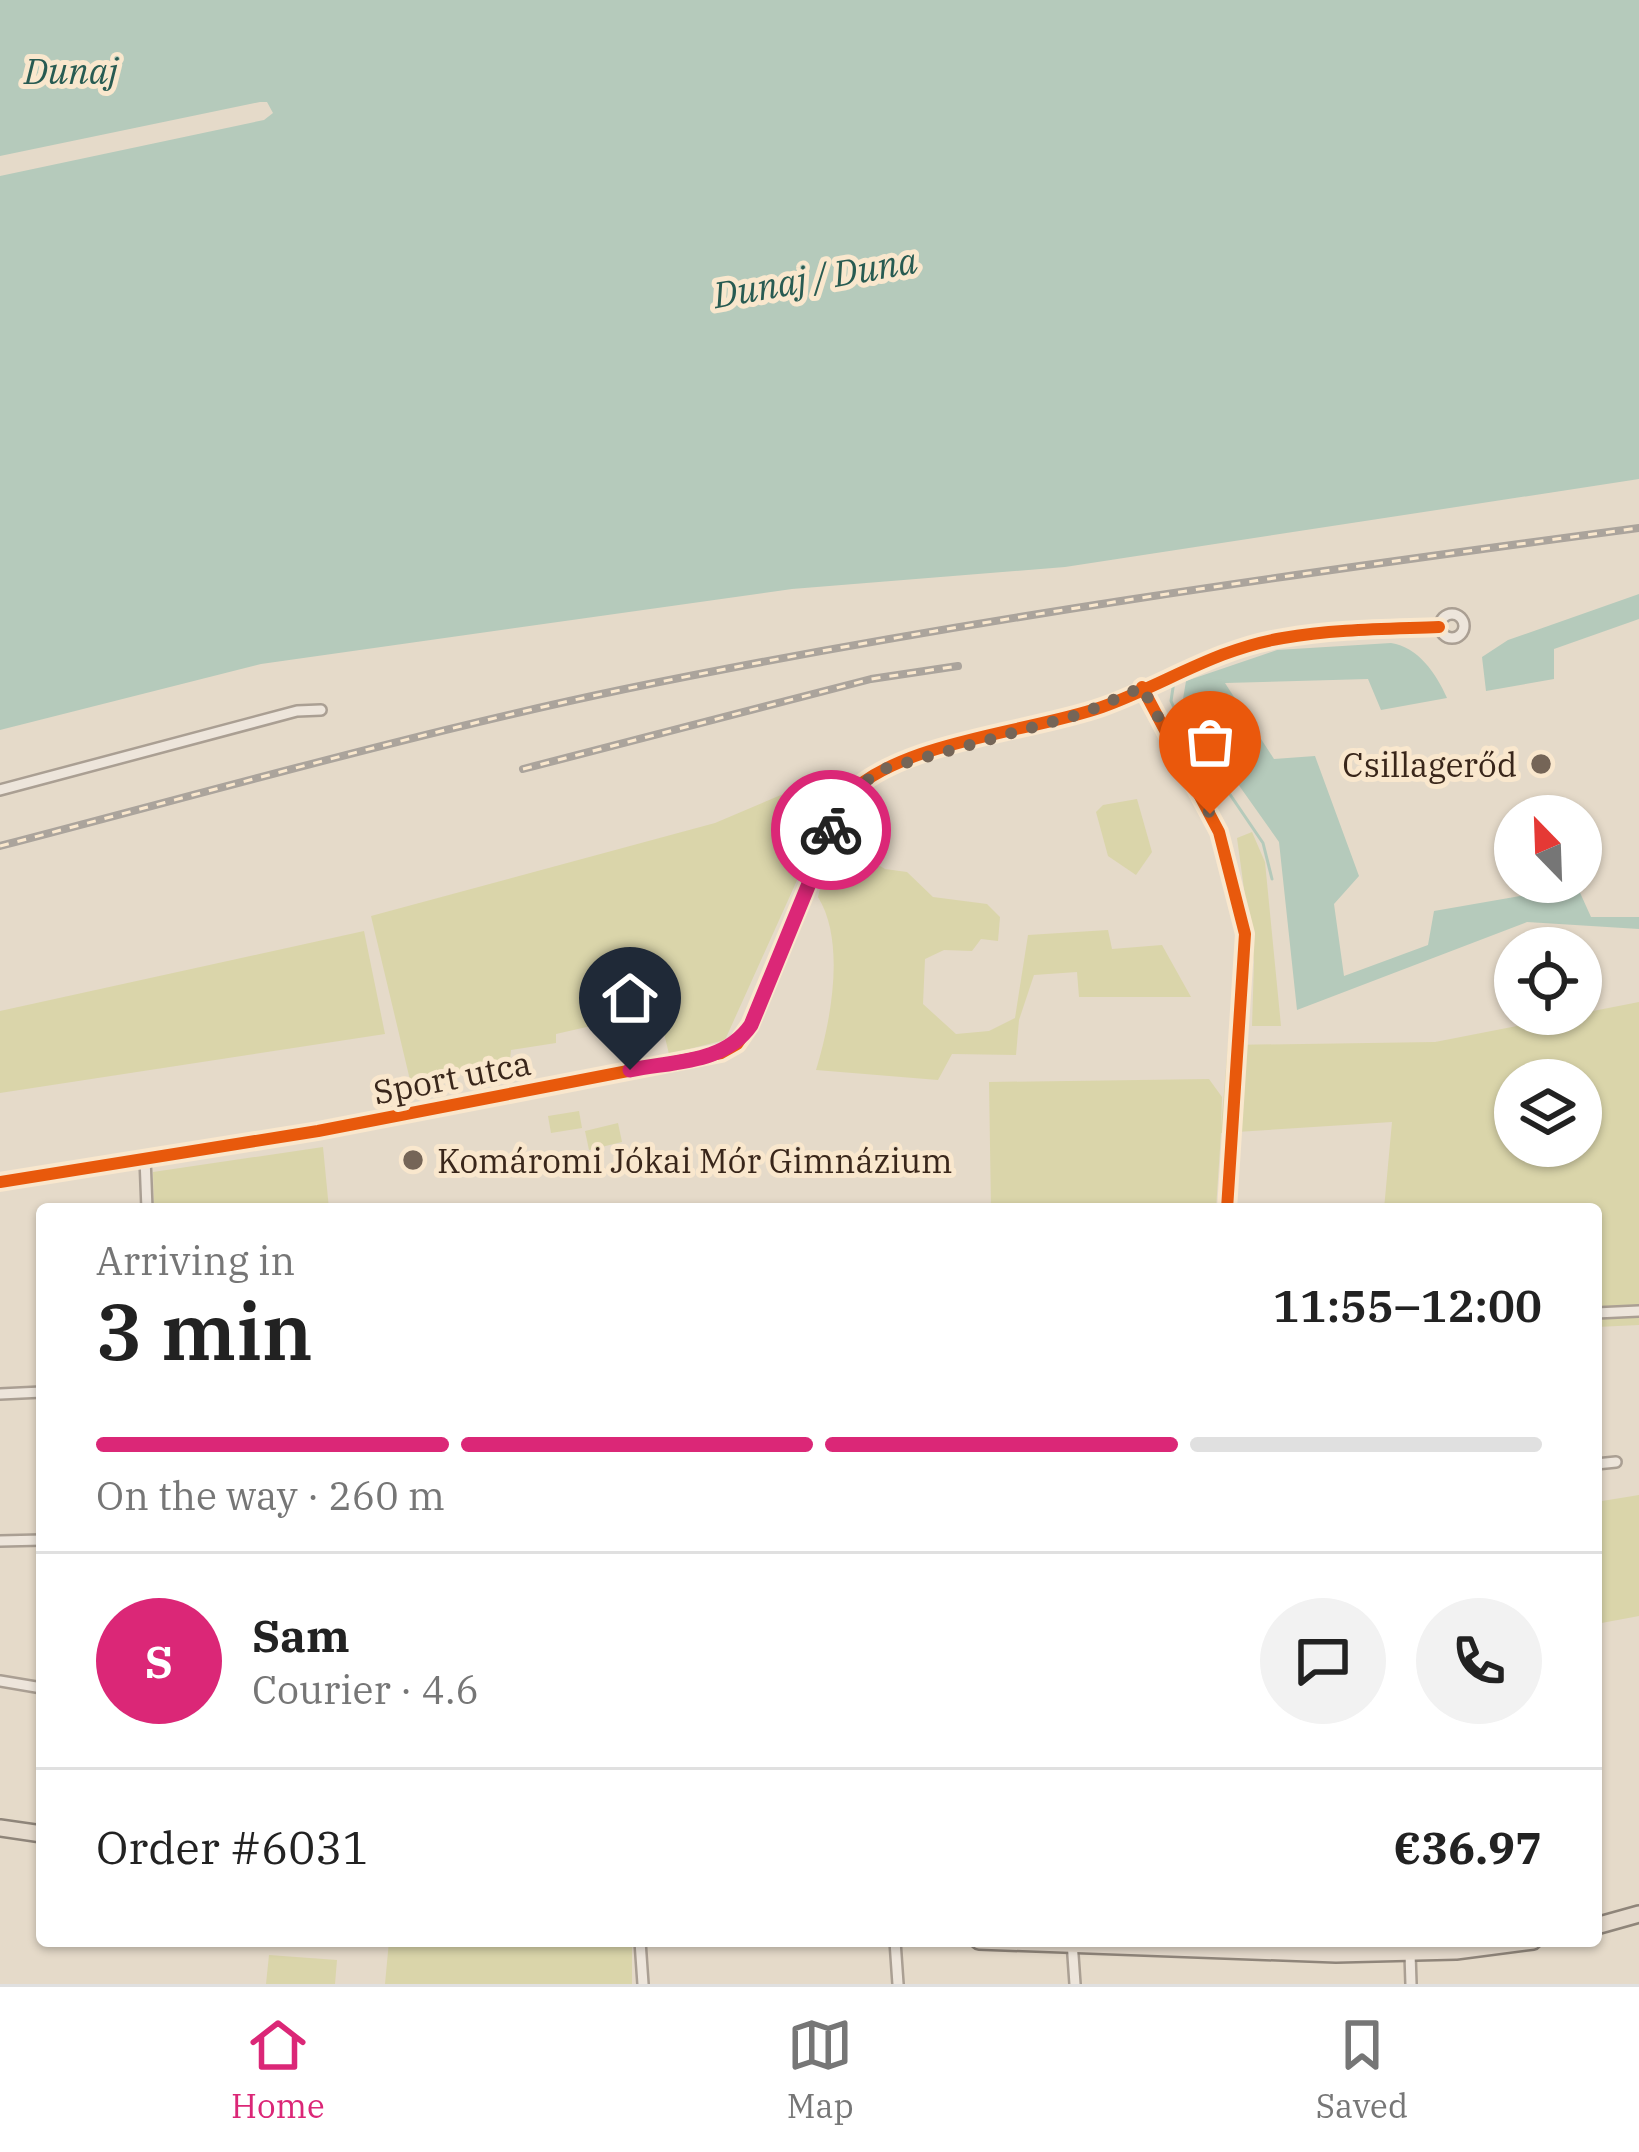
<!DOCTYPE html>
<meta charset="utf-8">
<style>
:root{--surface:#fff;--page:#f2f2f2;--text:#222;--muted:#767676;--line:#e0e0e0;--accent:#db2777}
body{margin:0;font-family:"IBM Plex Serif",serif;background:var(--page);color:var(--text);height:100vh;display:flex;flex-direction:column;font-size:45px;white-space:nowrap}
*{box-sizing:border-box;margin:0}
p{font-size:39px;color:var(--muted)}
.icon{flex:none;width:66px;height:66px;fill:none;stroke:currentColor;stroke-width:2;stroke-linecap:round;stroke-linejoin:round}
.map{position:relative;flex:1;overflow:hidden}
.side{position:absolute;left:36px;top:1203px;width:1566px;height:744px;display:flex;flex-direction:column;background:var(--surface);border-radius:12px;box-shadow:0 3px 9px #0004}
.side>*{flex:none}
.needle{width:78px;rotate:337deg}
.tools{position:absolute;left:1494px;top:795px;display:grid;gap:24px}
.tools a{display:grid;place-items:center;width:108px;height:108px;border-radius:50%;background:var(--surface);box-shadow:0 3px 9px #0004;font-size:60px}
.pin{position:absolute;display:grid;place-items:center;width:102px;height:102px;color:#fff;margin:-123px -51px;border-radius:50% 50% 50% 0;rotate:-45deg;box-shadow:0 0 12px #0007}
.pin .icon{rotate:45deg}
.courier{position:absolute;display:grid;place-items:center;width:120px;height:120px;margin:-60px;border:9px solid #db2777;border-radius:50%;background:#fff;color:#222;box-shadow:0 3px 15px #0007}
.summary em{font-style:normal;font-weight:600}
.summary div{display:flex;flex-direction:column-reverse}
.summary{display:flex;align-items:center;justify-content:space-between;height:204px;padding:0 60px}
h1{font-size:78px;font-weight:600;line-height:90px}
.bar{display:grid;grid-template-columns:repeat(4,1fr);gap:18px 12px;align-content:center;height:144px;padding:0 60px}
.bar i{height:15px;border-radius:9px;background:var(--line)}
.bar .on{background:var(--accent)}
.bar p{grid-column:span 4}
.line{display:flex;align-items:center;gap:30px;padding:0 60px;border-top:3px solid var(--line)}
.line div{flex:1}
.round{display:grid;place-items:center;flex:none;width:126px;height:126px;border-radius:63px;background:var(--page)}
.menu{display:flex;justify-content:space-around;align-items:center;height:168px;border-top:3px solid var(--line);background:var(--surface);font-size:33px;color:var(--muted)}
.menu a{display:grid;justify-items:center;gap:6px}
.menu .on{color:var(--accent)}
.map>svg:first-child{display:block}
</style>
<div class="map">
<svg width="1639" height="1984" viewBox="0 0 1639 1984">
<rect width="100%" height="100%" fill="#e5dac9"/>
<g fill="#dad5aa" fill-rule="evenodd">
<polygon points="833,773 840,785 725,1040 669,1054 662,1025 639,1015 556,1034 556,1043 511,1050 510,1060 410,1080 371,916 715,823"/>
<polygon points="1137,799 1152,852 1136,875 1108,856 1096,812 1103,805"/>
<polygon points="1252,832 1265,862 1281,1026 1252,1026 1254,962 1237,838"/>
<path d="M853,850l32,19 22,3 26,25 54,7 13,13 -2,24 -17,-2 -9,12 -28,-1 -19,9 -2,45 33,30 33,-3 26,-13 13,-83 80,-5 4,19 50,-4 29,52h-112l-2,-25 -43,3 -15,45 -3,35 -64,-1 -14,26 -122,-10c15,-49 30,-128 2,-173l7,-30 12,-15z"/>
<polygon points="364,931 385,1034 0,1093 0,1011"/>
<path d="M1639,1002v323l-43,2v-118h-212l8,-87 -171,11 -5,76h-225l-2,-127 220,-3 13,18 -1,30 7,-82 207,-3zM1515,1080h66v66h-66z"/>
<polygon points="579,1111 582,1128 551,1133 548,1116"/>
<polygon points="618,1123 622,1142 589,1150 585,1131"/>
<polygon points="323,1147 329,1209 154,1209 153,1172"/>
<polygon points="1639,1495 1639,1616 1596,1624 1596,1502"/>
<polygon points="389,1941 632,1941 632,1984 385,1984"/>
<polygon points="269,1955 337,1960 335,1984 266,1984"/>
</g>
<g fill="#b5cabb">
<polygon points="0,0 1639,0 1639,479 1065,567 792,589 261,664 0,730 0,176 264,120 273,113 267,102 260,102 0,156"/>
<polygon points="1639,594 1639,619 1554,649 1554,679 1486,691 1482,657 1508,640"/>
<path d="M1391,643c27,4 45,30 56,55l-66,12 -13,-31 -143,4 49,76 41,-3 44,120 -25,28 10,72 84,-31 6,-34 143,-25 14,31h48v12l-112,-7 -230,88 -18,-168 -97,-137 4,-24 91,-31z"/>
</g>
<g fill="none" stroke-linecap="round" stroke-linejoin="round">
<polyline stroke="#b5cabb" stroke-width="3" points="1174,681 1171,701 1180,721 1263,843 1272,879"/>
<defs>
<g id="minor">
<circle cx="1452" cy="626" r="12"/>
<polyline points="1142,687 1219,832 1245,934 1227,1209"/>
<polyline points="0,790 297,711 321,710"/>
<polyline points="145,1158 147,1209"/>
<path d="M0,1182l318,-51 403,-78 16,-9 13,-19 94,-226c52,-58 184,-66 258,-92 62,-22 113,-58 181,-69 51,-9 105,-9 156,-11"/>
<polyline points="1596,1313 1639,1311"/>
<polyline points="0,1394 42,1392"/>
<polyline points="1596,1464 1616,1462"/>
<polyline points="0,1541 42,1540"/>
<polyline points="0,1681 42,1688"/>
<polyline points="640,1941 643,1984"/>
<polyline points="895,1941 898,1984"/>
<polyline points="1072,1941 1075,1984"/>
<polyline points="1410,1953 1411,1984"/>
</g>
<g id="primary">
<polyline points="0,1828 42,1834"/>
<polyline points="1596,1926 1639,1914"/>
<polyline points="979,1941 1336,1954 1456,1951 1533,1941"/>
</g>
</defs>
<use href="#minor" stroke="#aa9f93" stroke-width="14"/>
<use href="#primary" stroke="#8f857a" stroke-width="20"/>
<use href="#minor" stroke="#ede5db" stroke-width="9"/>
<use href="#primary" stroke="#e5dacc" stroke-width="15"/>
<defs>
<g id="rail">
<polyline points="523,769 871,679 958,666"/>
<path d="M0,846c208,-54 415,-113 625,-157 335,-69 675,-116 1014,-161"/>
</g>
</defs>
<use href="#rail" stroke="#aba49c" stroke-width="8"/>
<use href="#rail" stroke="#f9e7cd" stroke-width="3" stroke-dasharray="9" stroke-linecap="butt"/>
<defs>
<g id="cycleway">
<polyline points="1142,687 1219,832 1245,934 1227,1209"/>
<path d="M0,1182l318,-51 403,-78 16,-9 13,-19 94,-226c52,-58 184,-66 258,-92 62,-22 113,-58 181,-69 51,-9 105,-9 156,-11"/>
</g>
</defs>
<use href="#cycleway" stroke="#f9e7cd" stroke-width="20"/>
<use href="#cycleway" stroke="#e8590c" stroke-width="12"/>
</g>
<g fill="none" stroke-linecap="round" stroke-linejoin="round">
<polyline stroke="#756557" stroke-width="12" stroke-dasharray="0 21.6" points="831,830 844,799 880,770 1084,713 1142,687 1210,814"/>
<path stroke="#db2777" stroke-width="15" d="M630,1070c43,-9 94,-6 121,-45l80,-195"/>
</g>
<g fill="#756557" stroke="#f9e7cd" stroke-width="4.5">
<circle cx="1541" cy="764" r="12"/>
<circle cx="413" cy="1160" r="12"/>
</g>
<g text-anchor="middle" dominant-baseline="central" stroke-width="10" stroke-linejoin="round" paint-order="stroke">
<g font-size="33" fill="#39261a" stroke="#f9e7cd" text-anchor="end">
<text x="1517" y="764">Csillagerőd</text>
<text x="437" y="1160" text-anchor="start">Komáromi Jókai Mór Gimnázium</text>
</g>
<g font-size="33" fill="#39261a" stroke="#f9e7cd">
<text transform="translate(452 1077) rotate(-11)">Sport utca</text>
</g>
<g font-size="36" font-style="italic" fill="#285b52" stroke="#f9e7cd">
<text x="71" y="70">Dunaj</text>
<text transform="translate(815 277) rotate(-10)">Dunaj / Duna</text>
</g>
</g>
</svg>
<div class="tools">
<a><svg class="needle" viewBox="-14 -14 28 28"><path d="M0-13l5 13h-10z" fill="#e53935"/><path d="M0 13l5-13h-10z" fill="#767676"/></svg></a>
<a><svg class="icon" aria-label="locate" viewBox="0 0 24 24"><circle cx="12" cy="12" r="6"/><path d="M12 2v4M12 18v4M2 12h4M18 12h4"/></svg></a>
<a><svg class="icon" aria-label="layers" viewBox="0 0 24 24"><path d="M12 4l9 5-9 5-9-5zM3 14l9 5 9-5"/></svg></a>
</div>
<div class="pin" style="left:1210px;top:814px;background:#ea580c"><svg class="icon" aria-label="bag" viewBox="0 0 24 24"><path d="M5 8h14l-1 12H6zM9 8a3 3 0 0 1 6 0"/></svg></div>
<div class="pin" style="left:630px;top:1070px;background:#1f2937"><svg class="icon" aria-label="home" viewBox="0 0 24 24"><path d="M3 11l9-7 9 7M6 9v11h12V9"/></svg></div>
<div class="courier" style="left:831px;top:830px"><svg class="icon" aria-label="bike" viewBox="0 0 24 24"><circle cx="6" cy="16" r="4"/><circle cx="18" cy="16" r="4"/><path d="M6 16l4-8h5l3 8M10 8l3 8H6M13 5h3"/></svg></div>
<section class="side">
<div class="summary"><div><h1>3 min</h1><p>Arriving in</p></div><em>11:55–12:00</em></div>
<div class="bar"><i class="on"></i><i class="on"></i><i class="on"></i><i></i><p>On the way · 260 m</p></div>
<div class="line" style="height:216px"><b class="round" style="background:var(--accent);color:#fff">S</b><div><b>Sam</b><p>Courier · 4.6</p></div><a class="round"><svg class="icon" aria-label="chat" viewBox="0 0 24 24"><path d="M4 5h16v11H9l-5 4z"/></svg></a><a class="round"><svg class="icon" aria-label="phone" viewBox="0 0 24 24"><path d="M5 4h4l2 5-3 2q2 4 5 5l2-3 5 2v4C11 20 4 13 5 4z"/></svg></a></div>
<div class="line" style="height:156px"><div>Order #6031</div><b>€36.97</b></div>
</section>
</div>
<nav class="menu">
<a class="on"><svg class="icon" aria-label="home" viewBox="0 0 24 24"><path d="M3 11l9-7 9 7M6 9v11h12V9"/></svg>Home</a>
<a><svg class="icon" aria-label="map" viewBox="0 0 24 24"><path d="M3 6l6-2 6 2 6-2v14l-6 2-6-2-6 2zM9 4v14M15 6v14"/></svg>Map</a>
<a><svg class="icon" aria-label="saved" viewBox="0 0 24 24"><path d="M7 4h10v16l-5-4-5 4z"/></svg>Saved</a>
</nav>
